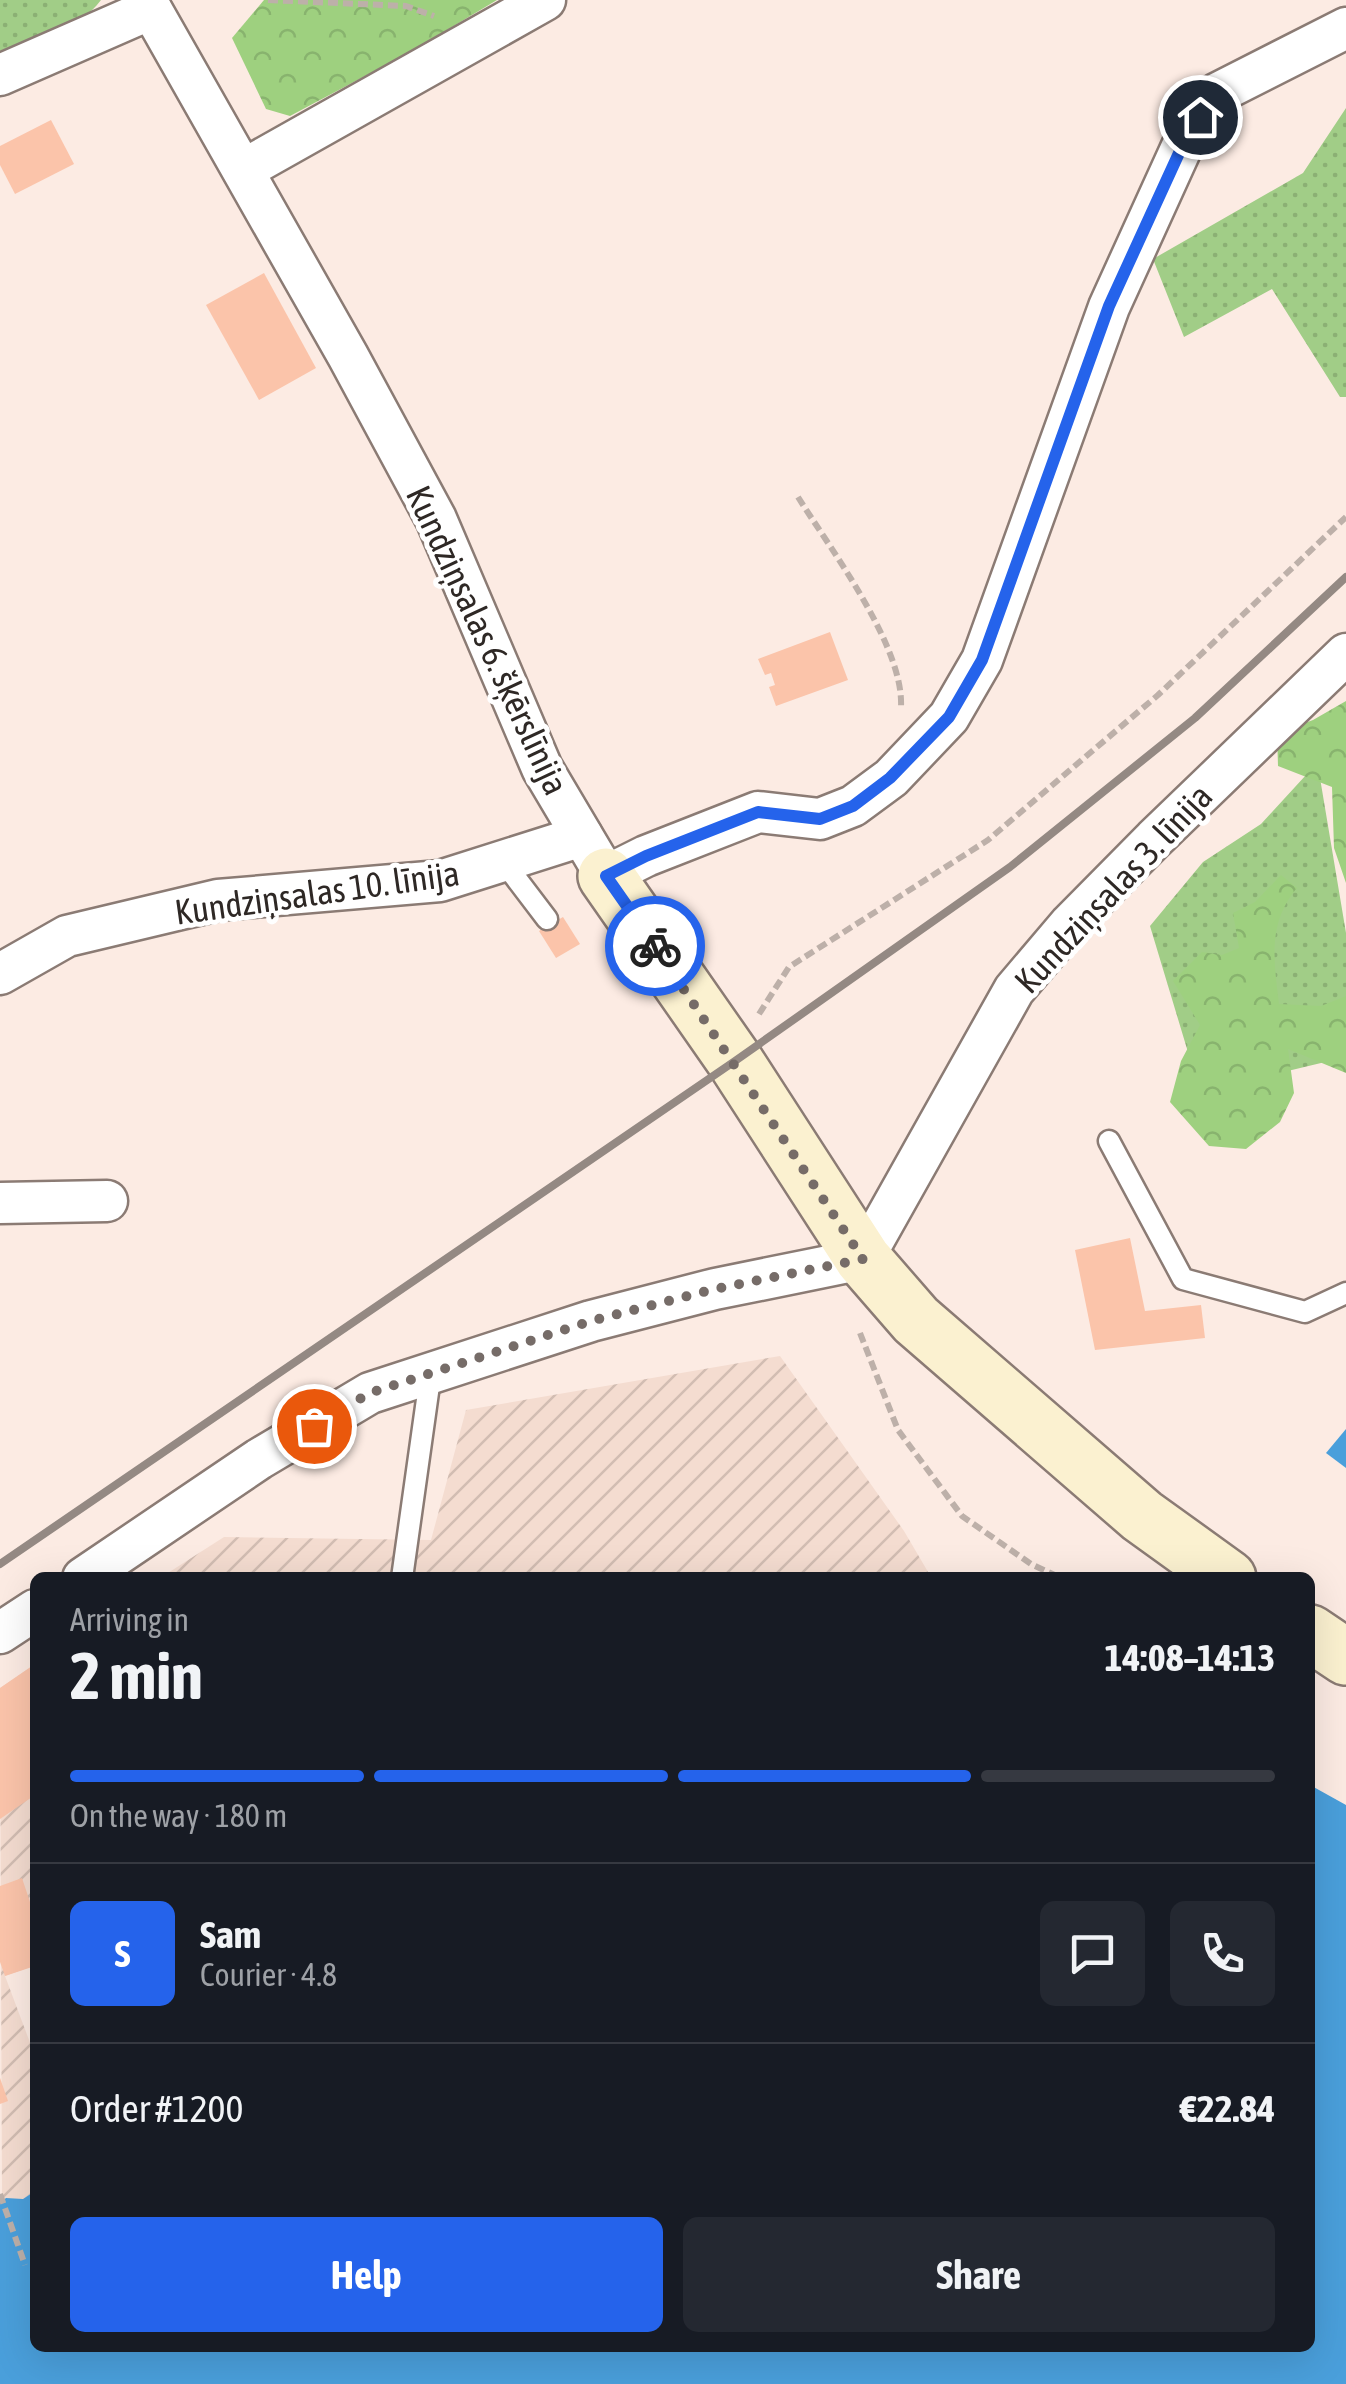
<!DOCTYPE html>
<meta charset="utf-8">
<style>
:root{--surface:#171b24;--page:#242831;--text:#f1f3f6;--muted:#9ea1a6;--line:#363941;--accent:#2563eb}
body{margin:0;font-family:"Asap Condensed",sans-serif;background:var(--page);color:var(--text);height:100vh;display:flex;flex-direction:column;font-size:38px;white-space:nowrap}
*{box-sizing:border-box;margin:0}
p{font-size:32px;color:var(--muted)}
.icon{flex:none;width:55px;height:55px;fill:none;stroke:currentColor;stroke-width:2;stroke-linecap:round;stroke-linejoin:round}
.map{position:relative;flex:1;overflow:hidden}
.side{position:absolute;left:30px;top:1572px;width:1285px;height:780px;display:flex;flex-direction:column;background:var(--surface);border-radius:15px;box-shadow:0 10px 40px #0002}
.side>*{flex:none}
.pin{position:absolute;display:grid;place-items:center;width:85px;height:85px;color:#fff;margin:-42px;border:5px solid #fff;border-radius:50%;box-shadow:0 2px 10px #0007}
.courier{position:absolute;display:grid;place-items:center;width:100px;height:100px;margin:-50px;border:8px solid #2563eb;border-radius:50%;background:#fff;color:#222;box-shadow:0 2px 12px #0007}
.headline em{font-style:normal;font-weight:700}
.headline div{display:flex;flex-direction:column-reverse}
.headline{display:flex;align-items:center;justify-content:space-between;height:170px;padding:0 40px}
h1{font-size:65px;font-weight:700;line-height:75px}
.bar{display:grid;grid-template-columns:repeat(4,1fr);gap:15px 10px;align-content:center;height:120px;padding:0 40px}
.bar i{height:12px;border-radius:8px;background:var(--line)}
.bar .on{background:var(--accent)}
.bar p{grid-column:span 4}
.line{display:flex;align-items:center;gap:25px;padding:0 40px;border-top:2px solid var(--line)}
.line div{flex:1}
.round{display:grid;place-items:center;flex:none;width:105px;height:105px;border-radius:15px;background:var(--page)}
.action{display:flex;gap:20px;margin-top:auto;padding:20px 40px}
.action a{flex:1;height:115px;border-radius:15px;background:var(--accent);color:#fff;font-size:40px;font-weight:700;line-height:115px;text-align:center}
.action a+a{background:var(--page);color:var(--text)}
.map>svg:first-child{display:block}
</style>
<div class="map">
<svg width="1346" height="2384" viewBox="0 0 1346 2384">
<defs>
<pattern id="industrial-furrows" width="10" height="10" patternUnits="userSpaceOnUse" patternTransform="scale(2.5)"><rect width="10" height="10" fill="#f4dcd0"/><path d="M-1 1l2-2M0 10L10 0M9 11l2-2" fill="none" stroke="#d2bdb2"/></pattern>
<pattern id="green-dots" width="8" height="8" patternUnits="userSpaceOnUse" patternTransform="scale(2.5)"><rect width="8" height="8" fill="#a1cd87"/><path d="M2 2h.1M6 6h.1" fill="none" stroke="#8bb074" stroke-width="1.8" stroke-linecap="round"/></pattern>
<pattern id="forest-crowns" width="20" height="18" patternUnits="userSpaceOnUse" patternTransform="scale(2.5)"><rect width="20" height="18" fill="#9ed07f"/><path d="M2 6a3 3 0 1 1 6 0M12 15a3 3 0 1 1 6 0" fill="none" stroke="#88b36e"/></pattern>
</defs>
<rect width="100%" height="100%" fill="#fcebe3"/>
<g fill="url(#industrial-furrows)">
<polygon points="780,1356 904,1531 931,1577 160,1578 224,1537 431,1540 466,1410"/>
<polygon points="35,1664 35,1970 33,1966 5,1976 35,2056 35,2191 23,2199 2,2205 0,1688"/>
</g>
<g fill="url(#green-dots)">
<path d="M0,0h101c-21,30 -69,38 -101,51z"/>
<polygon points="1346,108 1346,397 1340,397 1272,289 1184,337 1153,259 1303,173"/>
<polygon points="1319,772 1346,933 1346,1057 1200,1092 1150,926 1203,862 1261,824 1306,775"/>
</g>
<g fill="url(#forest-crowns)">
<polygon points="264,0 497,0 412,51 290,116 266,109 232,38"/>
<polygon points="1346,701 1346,883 1334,848 1332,787 1278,766 1277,733 1313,720"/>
<path d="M1281,875l16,13c-30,35 -23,74 -18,116l42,2 25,-10v77l-58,-24 6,44 -14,29 -34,27 -37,-3 -39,-44 11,-41 19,-36 -27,-44 29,-29 20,3 17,-7 -6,-35 22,-11z"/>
</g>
<g fill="#4a9fdb">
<polygon points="1346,1429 1346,1468 1326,1453"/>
<polygon points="1310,1785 1346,1805 1346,2384 0,2384 0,2203 6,2198 23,2199 35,2191 35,2348 1310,2348"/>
</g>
<g fill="#fbc4aa">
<polygon points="51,120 74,164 15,194 0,165 0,146"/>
<polygon points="264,273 316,368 259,400 206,305"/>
<polygon points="830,632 848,680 776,706 769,687 775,685 771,673 765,675 758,659"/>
<polygon points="563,917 580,944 556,958 539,931"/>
<polygon points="1130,1238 1145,1311 1201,1305 1205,1338 1095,1350 1075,1250"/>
<polygon points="35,1664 35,1795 0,1819 0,1688"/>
<polygon points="22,1878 35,1917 35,1966 5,1976 0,1962 0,1886"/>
<polygon points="0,2078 8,2101 0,2104"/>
</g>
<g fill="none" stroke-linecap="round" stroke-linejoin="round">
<defs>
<g id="lane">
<polyline points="503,861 547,919"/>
<polyline points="1109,1141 1183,1279 1305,1312 1346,1293"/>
<polyline points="402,1578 431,1371"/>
</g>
<g id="street">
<polyline points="146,0 348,356 436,519 542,768 606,876 646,856 758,812 820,819 853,806 891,778 949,717 982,660 1109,307 1185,140 1216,94 1346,28"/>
<polyline points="0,75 151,9"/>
<polyline points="243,170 545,0"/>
<polyline points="0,974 67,936 218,900 440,881 582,836"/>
<polyline points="0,1203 107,1201"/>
<polyline points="83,1578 259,1459 370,1393 591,1321 715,1289 863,1259 1014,990 1070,924 1154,839 1346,654"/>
<polyline points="0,1633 35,1610"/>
</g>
<g id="secondary">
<polyline points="606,876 735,1061 863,1259 916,1320 1142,1516 1228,1578"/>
<polyline points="1310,1633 1346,1657"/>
</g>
</defs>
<use href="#lane" stroke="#8b7b74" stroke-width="25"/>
<use href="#street" stroke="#8b7b74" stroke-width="45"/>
<use href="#secondary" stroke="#8b7b74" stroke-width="60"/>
<g stroke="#bdb0a9" stroke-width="6" stroke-dasharray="10 5" stroke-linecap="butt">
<polyline points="268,0 406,6 434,16"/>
<path d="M798,497c33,53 106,149 103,210"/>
<polyline points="759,1014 789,967 988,840 1158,695 1346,517"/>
<polyline points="860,1333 898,1430 962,1516 1031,1564 1061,1578"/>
<polyline points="0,2194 25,2265"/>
</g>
<use href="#lane" stroke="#fff" stroke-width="20"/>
<use href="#street" stroke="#fff" stroke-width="40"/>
<use href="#secondary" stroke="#fbf1d0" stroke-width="55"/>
<polyline stroke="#948983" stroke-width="8" points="0,1564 735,1061 1010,867 1195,718 1346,577"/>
</g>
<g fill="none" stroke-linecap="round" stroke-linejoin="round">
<polyline stroke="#766c68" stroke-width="10" stroke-dasharray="0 18" points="314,1426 370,1393 591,1321 715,1289 863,1259 655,946"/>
<polyline stroke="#2563eb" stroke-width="12" points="655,946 606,876 646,856 758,812 820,819 853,806 890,778 949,717 982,660 1109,306 1185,140 1200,117"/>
</g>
<g text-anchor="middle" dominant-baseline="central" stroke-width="10" stroke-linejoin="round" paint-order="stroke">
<g font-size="35" fill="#2e2825" stroke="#fff">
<text transform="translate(488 640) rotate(65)">Kundziņsalas 6. šķērslīnija</text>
<text transform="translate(1113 888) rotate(-47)">Kundziņsalas 3. līnija</text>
<text transform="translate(317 892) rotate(-8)">Kundziņsalas 10. līnija</text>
</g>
</g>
</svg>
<div class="pin" style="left:314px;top:1426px;background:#ea580c"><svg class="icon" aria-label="bag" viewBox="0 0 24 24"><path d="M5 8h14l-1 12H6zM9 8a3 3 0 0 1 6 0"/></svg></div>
<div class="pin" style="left:1200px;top:117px;background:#1f2937"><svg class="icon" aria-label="home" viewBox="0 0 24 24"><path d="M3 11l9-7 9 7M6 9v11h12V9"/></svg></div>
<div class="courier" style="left:655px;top:946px"><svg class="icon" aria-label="bike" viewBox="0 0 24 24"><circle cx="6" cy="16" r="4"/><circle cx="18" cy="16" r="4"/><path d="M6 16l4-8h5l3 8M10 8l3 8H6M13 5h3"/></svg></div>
<section class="side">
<div class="headline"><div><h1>2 min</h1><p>Arriving in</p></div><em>14:08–14:13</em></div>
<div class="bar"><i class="on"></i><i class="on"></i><i class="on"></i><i></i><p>On the way · 180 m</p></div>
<div class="line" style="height:180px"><b class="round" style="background:var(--accent);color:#fff">S</b><div><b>Sam</b><p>Courier · 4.8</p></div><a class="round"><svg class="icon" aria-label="chat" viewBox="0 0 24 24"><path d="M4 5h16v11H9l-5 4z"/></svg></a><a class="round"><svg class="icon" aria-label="phone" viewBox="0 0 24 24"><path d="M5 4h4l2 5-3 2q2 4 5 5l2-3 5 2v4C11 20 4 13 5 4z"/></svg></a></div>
<div class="line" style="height:130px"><div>Order #1200</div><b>€22.84</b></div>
<div class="action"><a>Help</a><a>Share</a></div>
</section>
</div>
